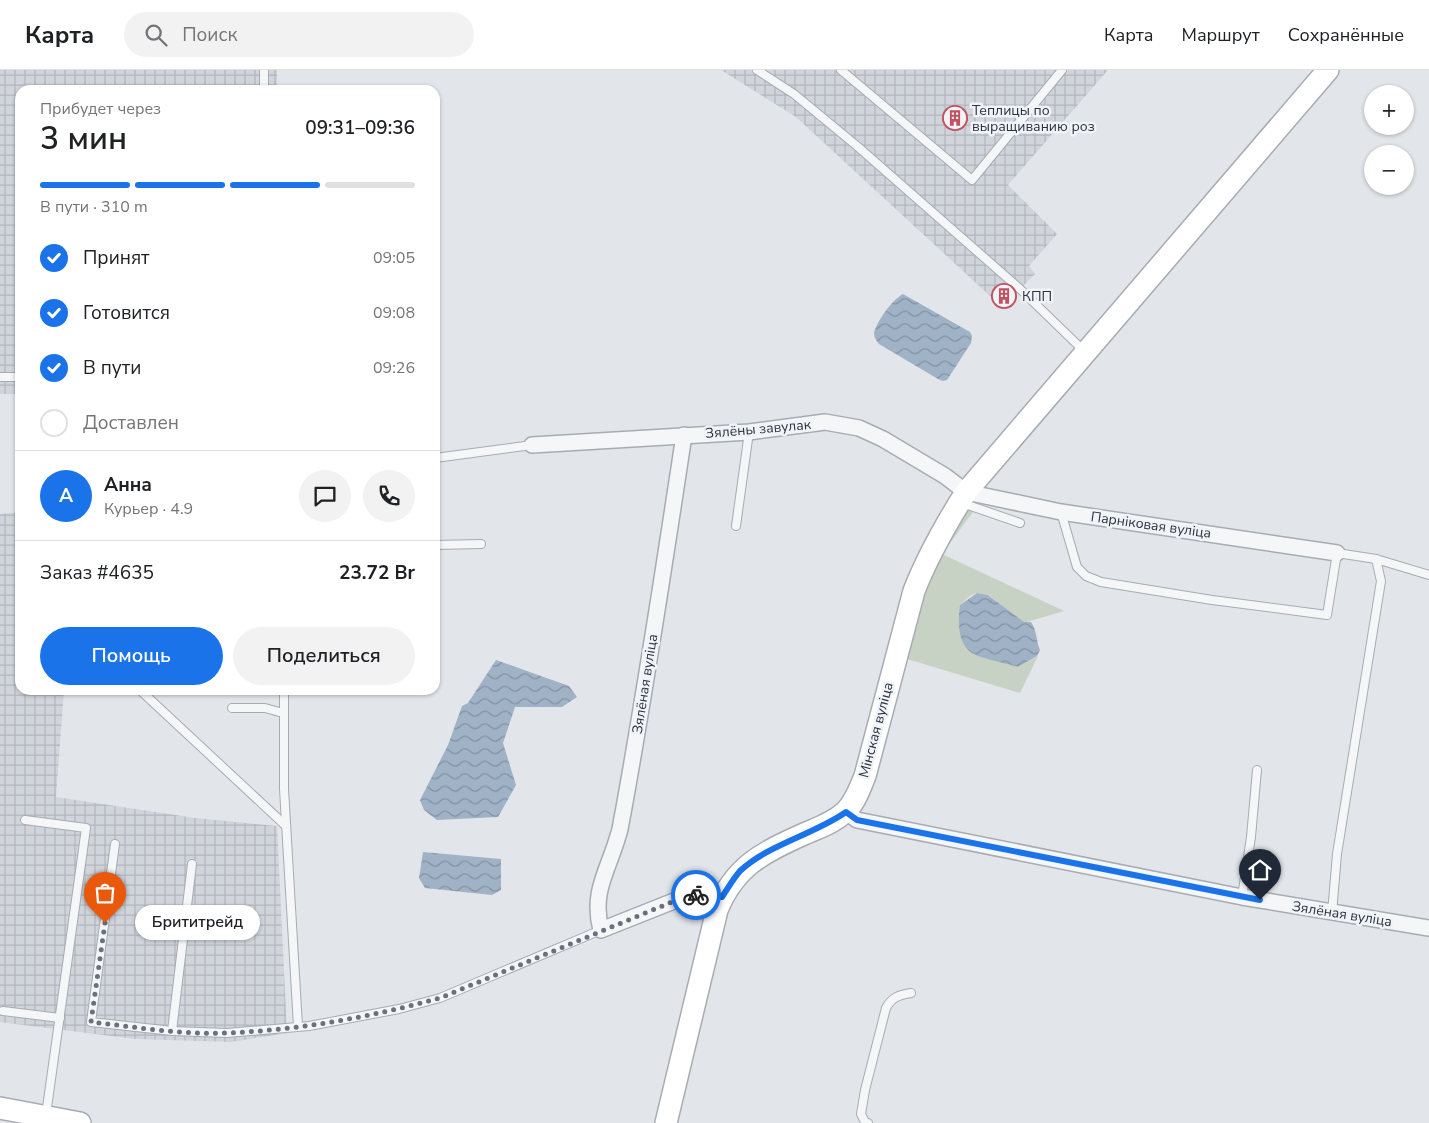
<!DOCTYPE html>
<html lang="ru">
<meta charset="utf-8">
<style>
:root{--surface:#fff;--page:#f2f2f2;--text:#202124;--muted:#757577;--line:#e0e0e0;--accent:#1a73e8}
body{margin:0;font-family:"Nunito Sans",sans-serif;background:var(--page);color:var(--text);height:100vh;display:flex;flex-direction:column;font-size:19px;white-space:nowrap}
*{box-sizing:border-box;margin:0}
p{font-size:16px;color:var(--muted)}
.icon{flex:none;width:28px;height:28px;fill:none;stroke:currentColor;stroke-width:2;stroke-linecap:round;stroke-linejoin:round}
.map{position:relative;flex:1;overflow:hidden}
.panel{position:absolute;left:15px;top:15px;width:425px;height:610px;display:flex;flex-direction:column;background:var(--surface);border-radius:15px;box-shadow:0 1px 4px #0004}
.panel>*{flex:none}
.buttons{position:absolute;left:1364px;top:15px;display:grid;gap:10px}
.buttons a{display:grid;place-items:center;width:50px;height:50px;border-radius:50%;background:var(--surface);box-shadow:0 1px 4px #0004;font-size:25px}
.pin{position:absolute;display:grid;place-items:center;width:42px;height:42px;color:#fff;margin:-51px -21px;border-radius:50% 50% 50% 0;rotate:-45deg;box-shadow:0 0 5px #0007}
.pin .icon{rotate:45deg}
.courier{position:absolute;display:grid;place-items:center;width:50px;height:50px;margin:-25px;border:4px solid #1a73e8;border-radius:50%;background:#fff;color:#222;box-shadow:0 1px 6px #0007}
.bubble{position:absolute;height:35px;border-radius:18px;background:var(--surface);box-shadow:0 1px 4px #0004;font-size:16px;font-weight:600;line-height:35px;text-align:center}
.summary em{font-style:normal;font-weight:600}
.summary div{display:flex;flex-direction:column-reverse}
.summary{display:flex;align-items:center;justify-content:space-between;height:85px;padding:0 25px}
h1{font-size:32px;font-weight:600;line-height:38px}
.bar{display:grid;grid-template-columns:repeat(4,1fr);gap:8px 5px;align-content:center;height:60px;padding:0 25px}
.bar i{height:6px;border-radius:4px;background:var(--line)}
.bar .on{background:var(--accent)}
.bar p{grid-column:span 4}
.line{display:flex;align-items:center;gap:12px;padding:0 25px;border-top:1px solid var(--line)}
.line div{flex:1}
.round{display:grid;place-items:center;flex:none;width:52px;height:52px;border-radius:26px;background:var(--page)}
ol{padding:0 25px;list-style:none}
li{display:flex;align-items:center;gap:15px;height:55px}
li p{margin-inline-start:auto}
li .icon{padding:5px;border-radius:50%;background:var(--accent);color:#fff;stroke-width:4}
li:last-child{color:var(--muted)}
li i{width:28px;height:28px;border:2px solid var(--line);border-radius:50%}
.action{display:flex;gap:10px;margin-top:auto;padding:10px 25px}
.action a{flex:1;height:58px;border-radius:30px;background:var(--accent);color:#fff;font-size:20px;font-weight:600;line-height:58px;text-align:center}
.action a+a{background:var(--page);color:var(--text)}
header{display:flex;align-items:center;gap:30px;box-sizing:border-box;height:70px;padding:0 25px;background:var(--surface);border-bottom:1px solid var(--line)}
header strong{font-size:24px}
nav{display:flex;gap:28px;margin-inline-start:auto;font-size:18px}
.search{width:350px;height:45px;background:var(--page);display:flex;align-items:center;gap:12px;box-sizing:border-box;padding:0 18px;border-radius:28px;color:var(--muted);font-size:19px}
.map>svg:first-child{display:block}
</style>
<header>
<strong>Карта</strong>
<div class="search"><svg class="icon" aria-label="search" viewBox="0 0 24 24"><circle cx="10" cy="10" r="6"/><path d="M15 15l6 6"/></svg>Поиск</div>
<nav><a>Карта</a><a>Маршрут</a><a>Сохранённые</a></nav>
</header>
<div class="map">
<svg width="1429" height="1053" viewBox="0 0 1429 1053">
<defs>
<pattern id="industrial-grid" width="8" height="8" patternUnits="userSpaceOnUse" patternTransform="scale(1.25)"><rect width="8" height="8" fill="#d0d4db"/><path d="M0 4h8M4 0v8" fill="none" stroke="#b3b6bd"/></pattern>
<pattern id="water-waves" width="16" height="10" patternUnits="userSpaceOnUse" patternTransform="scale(1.25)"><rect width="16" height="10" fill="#a0b2c6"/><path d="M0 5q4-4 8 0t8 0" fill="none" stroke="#8391a2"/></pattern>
</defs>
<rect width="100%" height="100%" fill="#e2e5e9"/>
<g fill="url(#industrial-grid)">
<polygon points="0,0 277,0 277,20 20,20 20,324 0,324"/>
<polygon points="721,0 1108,0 1008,115 1057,164 1029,196 1035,204 1002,237 796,47"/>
<polygon points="20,442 20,620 64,620 56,727 195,748 277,756 287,963 231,972 135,969 0,952 0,444"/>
</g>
<polygon fill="#c7d2c4" points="975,430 981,431 942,484 1064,541 1023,553 989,525 977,523 971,525 960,535 972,583 1018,597 1038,586 1020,623 904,588 928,515 945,473"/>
<g fill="url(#water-waves)">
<path d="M903,224l67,38 2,4 -1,7 -24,37 -4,1 -5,-2 -59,-35c-2,-3 -5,-6 -5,-11 3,-12 18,-33 29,-39z"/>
<path d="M977,523l11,2 36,27h7c6,8 5,19 9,28l-3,6 -19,11c-12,-4 -36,-8 -46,-14 -15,-9 -14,-33 -12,-48z"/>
<polygon points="496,590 569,616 577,627 562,637 515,637 503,673 516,715 498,747 437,750 424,740 420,730 448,675 462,636 468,633"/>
<polygon points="423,782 501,789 501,820 492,825 425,818 419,808"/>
</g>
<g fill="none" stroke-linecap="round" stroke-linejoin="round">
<defs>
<g id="lane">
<polyline points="757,0 794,24 857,76 1020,219 1084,281"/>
<polyline points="841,0 972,110 1062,0"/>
<polyline points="264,20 264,0"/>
<polyline points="0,307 20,307"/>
<polyline points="435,388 532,375"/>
<polyline points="962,433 1020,453"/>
<polyline points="1061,442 1077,497 1086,506 1101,512 1212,530 1327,545 1337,483 1376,489 1429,505"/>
<polyline points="736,456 749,362"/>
<polyline points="435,475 481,474"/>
<polyline points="140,620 286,756"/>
<polyline points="284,620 284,719 298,956"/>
<polyline points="232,638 265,638 283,643"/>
<polyline points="25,750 86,758 46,1045"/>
<polyline points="115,774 91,952 172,961 227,963 309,956 399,939 440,928 601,860"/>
<polyline points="1242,827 1251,767 1257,700"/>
<polyline points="1332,843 1337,784 1381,511 1376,489"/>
<polyline points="3,941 60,948"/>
<polyline points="172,961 192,794"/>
<path d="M868,1053l-3,-1 -4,-8 4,-24 21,-82c6,-11 13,-13 25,-15"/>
</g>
<g id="street">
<path d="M684,365c-19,126 -38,252 -61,378 -2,8 -2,15 -5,23 -10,35 -27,56 -17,94l83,-33 21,-3 17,3"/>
<polyline points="532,375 749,362 825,352 859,358 883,369 945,406 966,422 1061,442 1337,483"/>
<polyline points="846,742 857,750 1242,827 1429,858"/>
</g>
<g id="secondary">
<polyline points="0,1038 80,1053"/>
<path d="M666,1053l51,-213c18,-44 45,-57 87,-76 14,-6 29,-11 41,-22 10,-9 15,-24 20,-36l49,-185c14,-36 32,-67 52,-99l362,-422"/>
</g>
</defs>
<use href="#lane" stroke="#a7acb3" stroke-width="10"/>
<use href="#street" stroke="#a7acb3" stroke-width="18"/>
<use href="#secondary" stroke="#a7acb3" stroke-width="24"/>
<use href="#lane" stroke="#f4f6f8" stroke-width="8"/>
<use href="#street" stroke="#f4f6f8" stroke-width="15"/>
<use href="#secondary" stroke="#fff" stroke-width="21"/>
</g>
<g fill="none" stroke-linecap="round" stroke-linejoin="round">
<path stroke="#6b717b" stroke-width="5" stroke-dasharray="0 9" d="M105,853l-14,99c45,5 91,13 136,11 72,-3 144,-16 213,-35l244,-101 12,-2"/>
<path stroke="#1a73e8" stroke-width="6" d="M696,825l8,-1 18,3c6,-9 11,-18 18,-26 27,-26 75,-37 106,-59l11,8 10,2 393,78"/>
</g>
<defs>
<symbol id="building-ring" viewBox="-11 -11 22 22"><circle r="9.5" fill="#f1f4f7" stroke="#c35261" stroke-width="1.5"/><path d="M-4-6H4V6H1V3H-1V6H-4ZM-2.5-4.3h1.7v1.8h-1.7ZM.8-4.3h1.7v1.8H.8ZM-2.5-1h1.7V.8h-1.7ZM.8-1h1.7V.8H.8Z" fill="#c35261"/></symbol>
</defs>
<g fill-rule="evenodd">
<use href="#building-ring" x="941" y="34" width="28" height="28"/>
<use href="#building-ring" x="990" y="212" width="28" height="28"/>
</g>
<g text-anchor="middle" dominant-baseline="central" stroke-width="5" stroke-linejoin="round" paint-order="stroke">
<g font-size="14" fill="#2b3240" stroke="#f1f4f7" text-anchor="start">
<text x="972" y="40">Теплицы по<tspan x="972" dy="16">выращиванию роз</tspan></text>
<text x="1022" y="226">КПП</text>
</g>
<g font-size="14" fill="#2b3240" stroke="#f1f4f7">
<text transform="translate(758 359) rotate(-5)">Зялёны завулак</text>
<text transform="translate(1151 455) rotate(8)">Парніковая вуліца</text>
<text transform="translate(645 614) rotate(-81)">Зялёная вуліца</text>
<text transform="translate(876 660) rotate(-75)">Мінская вуліца</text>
<text transform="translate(1342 844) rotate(9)">Зялёная вуліца</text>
</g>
</g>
</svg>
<div class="buttons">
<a>+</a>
<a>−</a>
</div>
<div class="pin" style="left:105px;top:853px;background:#ea580c"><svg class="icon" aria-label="bag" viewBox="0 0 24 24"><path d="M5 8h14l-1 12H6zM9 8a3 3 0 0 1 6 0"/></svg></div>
<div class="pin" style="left:1260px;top:830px;background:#1f2937"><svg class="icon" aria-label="home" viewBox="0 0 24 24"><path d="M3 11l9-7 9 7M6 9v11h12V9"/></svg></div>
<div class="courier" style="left:696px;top:825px"><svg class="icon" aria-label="bike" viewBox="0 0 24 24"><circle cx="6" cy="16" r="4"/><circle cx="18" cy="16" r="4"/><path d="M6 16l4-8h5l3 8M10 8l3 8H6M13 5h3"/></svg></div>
<div class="bubble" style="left:135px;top:835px;width:125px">Брититрейд</div>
<section class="panel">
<div class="summary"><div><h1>3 мин</h1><p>Прибудет через</p></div><em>09:31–09:36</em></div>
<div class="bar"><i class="on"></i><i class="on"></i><i class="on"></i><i></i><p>В пути · 310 m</p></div>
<ol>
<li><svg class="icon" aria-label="check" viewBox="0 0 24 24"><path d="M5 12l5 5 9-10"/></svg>Принят<p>09:05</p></li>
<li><svg class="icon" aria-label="check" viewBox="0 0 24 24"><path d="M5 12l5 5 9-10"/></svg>Готовится<p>09:08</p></li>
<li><svg class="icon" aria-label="check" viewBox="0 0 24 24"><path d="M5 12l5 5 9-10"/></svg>В пути<p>09:26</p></li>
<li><i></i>Доставлен</li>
</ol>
<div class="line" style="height:90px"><b class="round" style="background:var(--accent);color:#fff">А</b><div><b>Анна</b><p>Курьер · 4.9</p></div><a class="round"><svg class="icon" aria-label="chat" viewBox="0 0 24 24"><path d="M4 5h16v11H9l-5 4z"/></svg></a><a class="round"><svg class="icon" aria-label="phone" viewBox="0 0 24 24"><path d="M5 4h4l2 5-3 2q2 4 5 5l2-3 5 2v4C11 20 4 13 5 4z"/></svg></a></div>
<div class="line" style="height:65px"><div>Заказ #4635</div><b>23.72 Br</b></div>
<div class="action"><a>Помощь</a><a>Поделиться</a></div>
</section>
</div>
